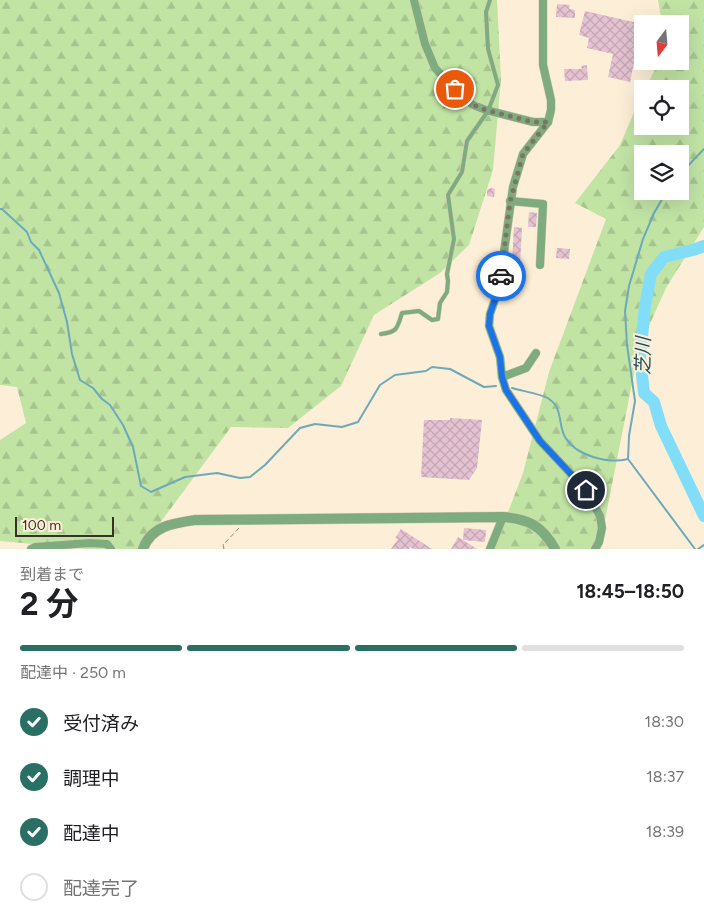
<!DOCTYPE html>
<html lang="ja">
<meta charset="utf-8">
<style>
:root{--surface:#fff;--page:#f6f6f6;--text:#202124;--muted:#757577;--line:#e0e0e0;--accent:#296f64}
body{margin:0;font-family:Figtree,"Noto Sans JP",sans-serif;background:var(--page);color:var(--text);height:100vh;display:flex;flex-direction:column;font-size:19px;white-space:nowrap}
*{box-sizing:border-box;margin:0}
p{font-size:16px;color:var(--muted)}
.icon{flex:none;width:28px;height:28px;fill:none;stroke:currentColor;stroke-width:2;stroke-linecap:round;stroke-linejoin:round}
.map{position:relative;height:549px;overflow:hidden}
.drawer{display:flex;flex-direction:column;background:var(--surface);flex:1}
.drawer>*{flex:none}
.needle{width:32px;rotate:196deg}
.fabs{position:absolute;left:634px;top:15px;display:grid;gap:10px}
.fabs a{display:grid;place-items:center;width:55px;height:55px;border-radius:0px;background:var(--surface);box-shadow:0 5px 20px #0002;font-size:25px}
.scale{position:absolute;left:15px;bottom:12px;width:99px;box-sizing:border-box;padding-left:5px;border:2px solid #383226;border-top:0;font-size:14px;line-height:18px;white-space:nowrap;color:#383226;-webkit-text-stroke:4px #fdefd7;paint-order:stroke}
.pin{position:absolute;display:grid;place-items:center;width:42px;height:42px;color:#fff;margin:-21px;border:2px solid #fff;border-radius:50%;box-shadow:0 1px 5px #0007}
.courier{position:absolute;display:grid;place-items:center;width:50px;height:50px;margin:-25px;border:4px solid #1a73e8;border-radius:50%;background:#fff;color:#222;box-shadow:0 1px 6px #0007}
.overview em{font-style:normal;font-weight:700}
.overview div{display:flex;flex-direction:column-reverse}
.overview{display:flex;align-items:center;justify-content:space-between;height:85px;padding:0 20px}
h1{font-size:32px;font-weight:700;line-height:38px}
.bar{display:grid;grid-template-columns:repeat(4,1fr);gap:8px 5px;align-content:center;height:60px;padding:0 20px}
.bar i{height:6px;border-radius:4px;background:var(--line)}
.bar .on{background:var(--accent)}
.bar p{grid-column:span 4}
ol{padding:0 20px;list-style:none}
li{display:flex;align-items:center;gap:15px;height:55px}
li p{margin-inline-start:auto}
li .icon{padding:5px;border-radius:50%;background:var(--accent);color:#fff;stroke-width:4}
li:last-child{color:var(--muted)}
li i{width:28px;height:28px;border:2px solid var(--line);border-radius:50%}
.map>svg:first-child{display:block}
</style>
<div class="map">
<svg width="704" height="549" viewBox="0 0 704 549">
<defs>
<pattern id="forest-firs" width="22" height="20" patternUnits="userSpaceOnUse" patternTransform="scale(1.25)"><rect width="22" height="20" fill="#c1e4a5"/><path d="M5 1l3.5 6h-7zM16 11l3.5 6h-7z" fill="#a7c48e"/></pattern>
<pattern id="building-cross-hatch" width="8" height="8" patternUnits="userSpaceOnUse" patternTransform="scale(1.25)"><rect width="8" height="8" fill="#e5c2d2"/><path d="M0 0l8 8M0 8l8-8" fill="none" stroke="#c5a7b4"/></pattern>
</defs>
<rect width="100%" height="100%" fill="#fdefd7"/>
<g fill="url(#forest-firs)" fill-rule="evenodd">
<polygon points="0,0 497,0 501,79 493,170 469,245 440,273 374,315 341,386 288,428 231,427 157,527 145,549 86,549 0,541 0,440 26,423 17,387 0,385"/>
<path d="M658,0h46v227l-38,61 -27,60 -34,172 -4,29h-107l29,-76 26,-101 57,-153 -31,-16 45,-58 22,-51v32h38v-37h-35l14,-28h21v-37h-18zM642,154h38v37h-38z"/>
</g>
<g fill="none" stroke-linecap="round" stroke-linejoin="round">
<g stroke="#6caaba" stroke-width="2">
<polyline points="680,174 704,149"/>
<polyline points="667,191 654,213 643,239 629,286 625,311 627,345 635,401 629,436 628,459 695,549"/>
<polyline points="0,209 2,209 27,232 31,242 39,250 59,293 67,322 72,354 80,380 93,388 102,399 110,405 123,425 133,447 141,486 151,492 185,477 217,473 240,478 250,477 265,465 300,428 315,424 342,427 358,422 380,385 395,375 426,371 432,367 450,369 484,387 496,386"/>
<path d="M512,388c10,3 30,6 37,11 14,9 9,26 16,38 11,19 43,27 63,22"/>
<polyline points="698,549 704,545"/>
</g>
<polyline stroke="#82ddf9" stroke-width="12" points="704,246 693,250 664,257 651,274 645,306 640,357 644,393 654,402 661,426 704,516"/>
</g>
<g fill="url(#building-cross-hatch)">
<polygon points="557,4 570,5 569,9 575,10 575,18 556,17"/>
<polygon points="585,11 642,24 630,82 608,77 613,54 587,48 589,38 579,35"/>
<polygon points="587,65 588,80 565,81 564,69 582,69 581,66"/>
<polygon points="491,188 495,189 494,197 487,196 487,190"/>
<polygon points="529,212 537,213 536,227 528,227"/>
<polygon points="514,227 522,228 520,265 512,264"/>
<polygon points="557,248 570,249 569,259 556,258"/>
<polygon points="450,418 482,420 477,468 469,480 421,477 424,420 450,420"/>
<polygon points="464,528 486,530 485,542 463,540 477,549 451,549 458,537 463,540"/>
<polygon points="401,529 432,549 413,549 410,547 409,549 391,549 398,539 395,538"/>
</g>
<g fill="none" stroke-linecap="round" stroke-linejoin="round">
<defs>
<path id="service" d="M381,334c17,-2 16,-6 21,-21l17,-2 13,9 6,-1 2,-16 7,-11 1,-11 -1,-7 7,-35 -6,-44 14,-23 5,-31 21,-30 10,-26 -10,-36 -2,-37 4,-12"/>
<g id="minor">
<polyline points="414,0 425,44 435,68 464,99 473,105 486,110 533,122 548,122"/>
<polyline points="543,0 543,65 551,100 551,110 548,122 523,154 513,187 499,288 490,314 489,326 500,357 502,377 506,390 540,441 586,490 600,516 602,528 599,542 595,549"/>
<polyline points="510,201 543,204 540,265"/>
<polyline points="502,377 526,368 536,353"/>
<polyline points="31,549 35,547 90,543 107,544 111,549"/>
<polyline points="490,549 503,517"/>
</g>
<path id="tertiary" d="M143,549c8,-23 31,-26 52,-29l308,-3c26,2 39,9 52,32"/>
</defs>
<use href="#service" stroke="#dacdb7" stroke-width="5"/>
<use href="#minor" stroke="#dacdb7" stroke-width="9"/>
<use href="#tertiary" stroke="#dacdb7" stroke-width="11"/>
<polyline stroke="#928877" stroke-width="1" stroke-dasharray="5 2.5" stroke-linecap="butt" points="224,549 223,545 239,528"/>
<use href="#service" stroke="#7fac7f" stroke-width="4"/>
<use href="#minor" stroke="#7fac7f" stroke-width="8"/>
<use href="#tertiary" stroke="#7fac7f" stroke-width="10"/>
</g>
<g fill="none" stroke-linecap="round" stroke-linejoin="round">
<polyline stroke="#7d7464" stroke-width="5" stroke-dasharray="0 9" points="455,89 473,105 486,110 533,122 548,122 523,154 510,202 501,276"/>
<polyline stroke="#1a73e8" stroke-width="6" points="501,276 499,288 490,314 489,326 500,357 502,377 506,390 540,441 586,490"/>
</g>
<g text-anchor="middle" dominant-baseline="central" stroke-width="4" stroke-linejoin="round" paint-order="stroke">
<g font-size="19" font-style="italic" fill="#1b505e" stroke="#fdefd7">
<text transform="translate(643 356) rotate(-89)">芝川</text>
</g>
</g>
</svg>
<div class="fabs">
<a><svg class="needle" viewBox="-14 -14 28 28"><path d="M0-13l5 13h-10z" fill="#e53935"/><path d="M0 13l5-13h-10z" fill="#757577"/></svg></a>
<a><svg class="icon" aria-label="locate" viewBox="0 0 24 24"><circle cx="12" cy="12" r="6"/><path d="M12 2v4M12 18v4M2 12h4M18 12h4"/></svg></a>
<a><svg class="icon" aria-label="layers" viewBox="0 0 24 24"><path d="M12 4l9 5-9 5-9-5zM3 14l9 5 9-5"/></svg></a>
</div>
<div class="scale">100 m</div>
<div class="pin" style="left:455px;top:89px;background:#ea580c"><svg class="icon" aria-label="bag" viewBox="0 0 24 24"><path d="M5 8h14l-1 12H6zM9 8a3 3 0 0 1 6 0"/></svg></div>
<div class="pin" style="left:586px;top:490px;background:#1f2937"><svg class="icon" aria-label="home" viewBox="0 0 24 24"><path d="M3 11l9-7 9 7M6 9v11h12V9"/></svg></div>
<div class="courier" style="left:501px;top:276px"><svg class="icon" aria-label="car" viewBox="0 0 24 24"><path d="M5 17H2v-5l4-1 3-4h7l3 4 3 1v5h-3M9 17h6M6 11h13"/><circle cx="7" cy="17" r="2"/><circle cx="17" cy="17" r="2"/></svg></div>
</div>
<section class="drawer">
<div class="overview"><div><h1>2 分</h1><p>到着まで</p></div><em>18:45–18:50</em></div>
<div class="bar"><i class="on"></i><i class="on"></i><i class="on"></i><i></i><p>配達中 · 250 m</p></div>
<ol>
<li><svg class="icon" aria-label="check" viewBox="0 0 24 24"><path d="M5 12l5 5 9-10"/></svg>受付済み<p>18:30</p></li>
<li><svg class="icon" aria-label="check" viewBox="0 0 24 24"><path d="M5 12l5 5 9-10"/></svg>調理中<p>18:37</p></li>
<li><svg class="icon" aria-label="check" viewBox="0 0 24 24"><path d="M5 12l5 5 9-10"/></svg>配達中<p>18:39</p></li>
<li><i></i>配達完了</li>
</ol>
</section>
